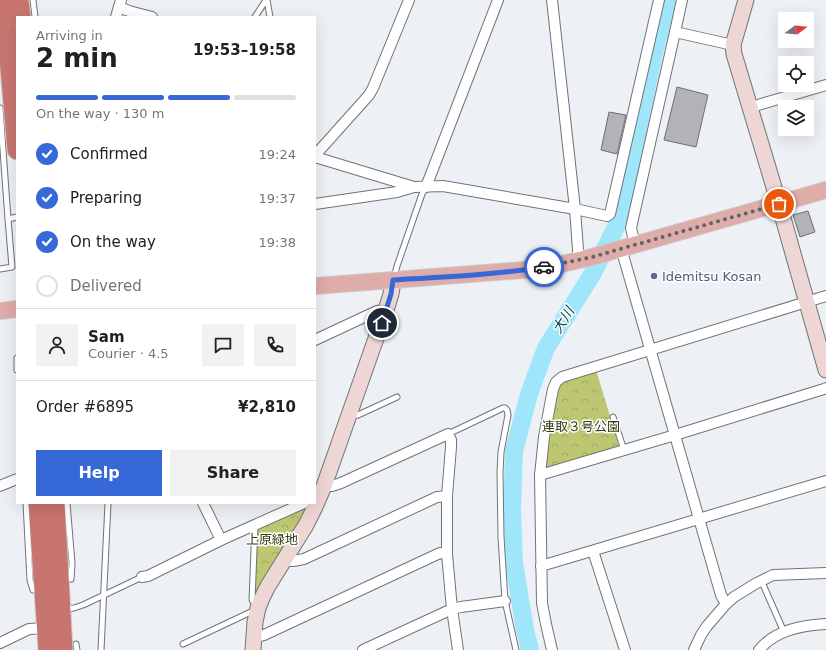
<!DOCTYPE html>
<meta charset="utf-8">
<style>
:root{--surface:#fff;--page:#f2f2f2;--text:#202124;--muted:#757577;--line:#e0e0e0;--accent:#3768d7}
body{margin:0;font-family:"DejaVu Sans","Noto Sans JP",sans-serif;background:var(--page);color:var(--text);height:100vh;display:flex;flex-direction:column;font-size:15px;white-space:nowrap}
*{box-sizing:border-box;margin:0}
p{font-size:13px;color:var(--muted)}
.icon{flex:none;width:22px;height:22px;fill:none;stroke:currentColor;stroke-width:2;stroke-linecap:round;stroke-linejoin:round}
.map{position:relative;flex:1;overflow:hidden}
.side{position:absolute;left:16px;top:16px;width:300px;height:488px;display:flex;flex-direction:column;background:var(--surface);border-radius:0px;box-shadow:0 4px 16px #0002}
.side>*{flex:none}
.needle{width:26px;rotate:74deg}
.controls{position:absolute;left:778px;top:12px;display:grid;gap:8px}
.controls a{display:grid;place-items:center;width:36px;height:36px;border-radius:0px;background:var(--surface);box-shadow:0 4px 16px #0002;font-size:20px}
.pin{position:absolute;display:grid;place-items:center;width:34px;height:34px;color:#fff;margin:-17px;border:2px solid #fff;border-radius:50%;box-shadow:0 1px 4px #0007}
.courier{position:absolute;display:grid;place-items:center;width:40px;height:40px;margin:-20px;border:3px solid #3768d7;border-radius:50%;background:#fff;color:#222;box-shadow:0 1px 5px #0007}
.headline em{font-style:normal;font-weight:800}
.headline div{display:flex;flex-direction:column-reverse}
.headline{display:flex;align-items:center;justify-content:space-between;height:68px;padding:0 20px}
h1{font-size:26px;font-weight:800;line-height:30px}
.bar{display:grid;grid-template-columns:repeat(4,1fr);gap:6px 4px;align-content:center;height:48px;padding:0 20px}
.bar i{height:5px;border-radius:3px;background:var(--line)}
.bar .on{background:var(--accent)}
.bar p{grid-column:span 4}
.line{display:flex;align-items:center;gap:10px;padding:0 20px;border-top:1px solid var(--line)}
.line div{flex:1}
.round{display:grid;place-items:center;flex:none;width:42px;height:42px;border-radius:0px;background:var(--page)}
ol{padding:0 20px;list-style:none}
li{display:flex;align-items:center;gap:12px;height:44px}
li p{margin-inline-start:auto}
li .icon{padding:4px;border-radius:50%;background:var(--accent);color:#fff;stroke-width:4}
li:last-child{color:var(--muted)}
li i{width:22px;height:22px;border:2px solid var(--line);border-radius:50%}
.cta{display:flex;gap:8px;margin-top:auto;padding:8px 20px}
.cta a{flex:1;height:46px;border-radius:0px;background:var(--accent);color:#fff;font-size:16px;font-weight:800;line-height:46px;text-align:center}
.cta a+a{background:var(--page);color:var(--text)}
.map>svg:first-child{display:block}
</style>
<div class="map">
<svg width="826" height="650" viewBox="0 0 826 650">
<defs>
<pattern id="forest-crowns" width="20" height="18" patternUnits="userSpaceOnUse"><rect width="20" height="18" fill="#bdc772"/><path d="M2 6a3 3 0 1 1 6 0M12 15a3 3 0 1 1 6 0" fill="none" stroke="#a2aa62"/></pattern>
</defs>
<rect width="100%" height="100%" fill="#edf1f5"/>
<g fill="url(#forest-crowns)">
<polygon points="596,370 619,446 618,448 548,468 545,463 549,428 559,385 563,380"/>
<polygon points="308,506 255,596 254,593 258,529"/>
</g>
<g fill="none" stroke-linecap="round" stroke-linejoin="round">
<polyline stroke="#a0e6fb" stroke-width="18" points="530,650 525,630 514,563 512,510 514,451 529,394 546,348 593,273 616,227 626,186 654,53 668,0"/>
</g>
<g fill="#b2b2b7" stroke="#6e6f73">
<polygon points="677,87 708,95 696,147 664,140"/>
<polygon points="609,112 626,115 617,154 601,150"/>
<polygon points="808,211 815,232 800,237 793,215"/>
</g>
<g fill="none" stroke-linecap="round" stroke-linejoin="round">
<defs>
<g id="lane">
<polyline points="33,0 35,17"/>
<polyline points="267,0 270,17"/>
<polyline points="255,17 266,0"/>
<polyline points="0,108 8,219 12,267 0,269"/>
<polyline points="8,219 17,217"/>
<polyline points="394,278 397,266 422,194 426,187"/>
<polyline points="17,358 17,370"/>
<polyline points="352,416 358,415 397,397"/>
<polyline points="613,417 624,450"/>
<polyline points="448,434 503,408 505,408 507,410 508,415 501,452 500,472 501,537 505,601 516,650"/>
<polyline points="26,503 30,580 33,590"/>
<polyline points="67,503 72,563 71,579"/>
<polyline points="255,525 252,600 256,605"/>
<polyline points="761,580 784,632"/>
<polyline points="64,609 74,608 83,605 142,577"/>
<polyline points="76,644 77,650"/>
<polyline points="183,644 255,610"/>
<polyline points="101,650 108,503"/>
</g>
<g id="street">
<polyline points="552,0 575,209 578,250 579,260"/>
<polyline points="682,0 675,32 733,45"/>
<polyline points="119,7 129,11 152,17"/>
<polyline points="116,17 121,0"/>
<polyline points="751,107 826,85"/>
<polyline points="315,157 414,187"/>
<polyline points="316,158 318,152 369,95 373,88 409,0"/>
<polyline points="426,187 498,0"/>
<polyline points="315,204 397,192 414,187 443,186 575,209 607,216 610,214 659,0"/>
<polyline points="635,245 631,228 675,32"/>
<polyline points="621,248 721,595 726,604"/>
<polyline points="315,340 377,311 386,310"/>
<polyline points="540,475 675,435 824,389 826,388"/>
<polyline points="0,486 17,479"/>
<polyline points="324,486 332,486 341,483 448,434 451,440 451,447 447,496 447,554 452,609 458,650"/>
<polyline points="203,503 221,540"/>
<polyline points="593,551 625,650"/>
<polyline points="285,560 293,561 304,559 437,497 447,496"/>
<polyline points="541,566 826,481"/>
<polyline points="142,577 148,576 221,540 304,503"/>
<polyline points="254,637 264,635 440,553 447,554"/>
<polyline points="0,643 29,629 46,628"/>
<polyline points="363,650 452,609 461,607 505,601"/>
<polyline points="552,650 546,624 542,603 540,475 544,437 553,389 556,382 562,377 826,296"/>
<polyline points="694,650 701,635 707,626 726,604 734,597 755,584 773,575 826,573"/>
<path d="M759,650c16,-20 43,-25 67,-26"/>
</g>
<g id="secondary">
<polyline points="746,0 733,45 734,54 779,204 826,370"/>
<polyline points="253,650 255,622 258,608 262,598 268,586 306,525 314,509 324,486 386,310 391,294 393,281"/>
</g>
<g id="primary">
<polyline points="315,286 523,270 562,264 592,257 826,190"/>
<polyline points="0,311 17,309"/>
</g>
<g id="highway">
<polyline points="4,0 17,150"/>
<polyline points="19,0 21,17"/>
<polyline points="38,503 48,650"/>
<polyline points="55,503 63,650"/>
</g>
</defs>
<use href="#lane" stroke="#707377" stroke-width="7"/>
<use href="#street" stroke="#707377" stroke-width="12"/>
<use href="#secondary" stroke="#707377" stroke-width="17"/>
<use href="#primary" stroke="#ccc" stroke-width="18"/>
<use href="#highway" stroke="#ccc" stroke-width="21"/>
<use href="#lane" stroke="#fff" stroke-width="5"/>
<use href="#street" stroke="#fff" stroke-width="10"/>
<use href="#secondary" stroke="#eed6d4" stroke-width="15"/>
<use href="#primary" stroke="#deaca9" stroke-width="16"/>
<use href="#highway" stroke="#c87570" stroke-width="19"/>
</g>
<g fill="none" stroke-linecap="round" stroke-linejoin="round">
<polyline stroke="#616466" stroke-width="4" stroke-dasharray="0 7.2" points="544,267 592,257 779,204"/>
<path stroke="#3768d7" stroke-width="5" d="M382,323l9,-29 2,-14c51,-3 101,-5 151,-13"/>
</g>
<circle fill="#5c6f8a" stroke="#fdfeff" stroke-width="1.5" cx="654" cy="276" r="4"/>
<g text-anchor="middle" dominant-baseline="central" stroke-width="3" stroke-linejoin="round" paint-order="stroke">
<g font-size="13" fill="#4e5e75" stroke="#fdfeff" text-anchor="start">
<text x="662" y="276">Idemitsu Kosan</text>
</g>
<g font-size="13" fill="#363b10" stroke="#fdfeff">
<text x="581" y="426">連取３号公園</text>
<text x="272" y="539">上原緑地</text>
</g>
<g font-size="14" font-style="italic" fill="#003f4e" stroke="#fdfeff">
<text transform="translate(563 320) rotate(-58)">大川</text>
</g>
</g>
</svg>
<div class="controls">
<a><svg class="needle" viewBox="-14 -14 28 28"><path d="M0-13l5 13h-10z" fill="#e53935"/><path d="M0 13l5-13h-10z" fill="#757577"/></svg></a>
<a><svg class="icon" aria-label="locate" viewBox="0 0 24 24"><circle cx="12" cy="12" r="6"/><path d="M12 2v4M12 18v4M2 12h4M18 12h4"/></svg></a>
<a><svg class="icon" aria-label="layers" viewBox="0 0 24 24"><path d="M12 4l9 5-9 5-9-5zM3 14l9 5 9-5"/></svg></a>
</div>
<div class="pin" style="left:779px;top:204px;background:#ea580c"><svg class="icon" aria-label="bag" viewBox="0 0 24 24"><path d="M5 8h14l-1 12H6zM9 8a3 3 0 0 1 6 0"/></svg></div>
<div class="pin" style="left:382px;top:323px;background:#1f2937"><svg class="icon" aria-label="home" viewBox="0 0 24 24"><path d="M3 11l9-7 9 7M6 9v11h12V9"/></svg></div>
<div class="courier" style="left:544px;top:267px"><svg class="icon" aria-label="car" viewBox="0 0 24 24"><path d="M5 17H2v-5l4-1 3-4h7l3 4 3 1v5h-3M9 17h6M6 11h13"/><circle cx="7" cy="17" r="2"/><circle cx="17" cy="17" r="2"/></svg></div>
<section class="side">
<div class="headline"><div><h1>2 min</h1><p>Arriving in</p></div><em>19:53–19:58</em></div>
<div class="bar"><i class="on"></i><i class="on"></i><i class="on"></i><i></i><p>On the way · 130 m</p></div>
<ol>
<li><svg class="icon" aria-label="check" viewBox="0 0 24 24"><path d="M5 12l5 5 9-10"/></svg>Confirmed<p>19:24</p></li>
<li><svg class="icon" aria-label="check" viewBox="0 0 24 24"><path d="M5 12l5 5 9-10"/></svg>Preparing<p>19:37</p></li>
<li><svg class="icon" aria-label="check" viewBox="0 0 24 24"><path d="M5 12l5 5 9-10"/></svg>On the way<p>19:38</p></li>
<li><i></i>Delivered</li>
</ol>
<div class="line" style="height:72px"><a class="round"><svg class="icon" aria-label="person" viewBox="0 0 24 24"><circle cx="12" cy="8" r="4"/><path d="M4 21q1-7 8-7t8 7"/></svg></a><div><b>Sam</b><p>Courier · 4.5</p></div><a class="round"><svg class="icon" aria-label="chat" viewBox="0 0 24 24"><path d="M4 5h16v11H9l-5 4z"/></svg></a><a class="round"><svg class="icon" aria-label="phone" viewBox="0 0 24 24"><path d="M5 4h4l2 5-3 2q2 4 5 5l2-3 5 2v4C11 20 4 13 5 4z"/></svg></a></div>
<div class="line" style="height:52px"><div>Order #6895</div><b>¥2,810</b></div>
<div class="cta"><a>Help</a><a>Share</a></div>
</section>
</div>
